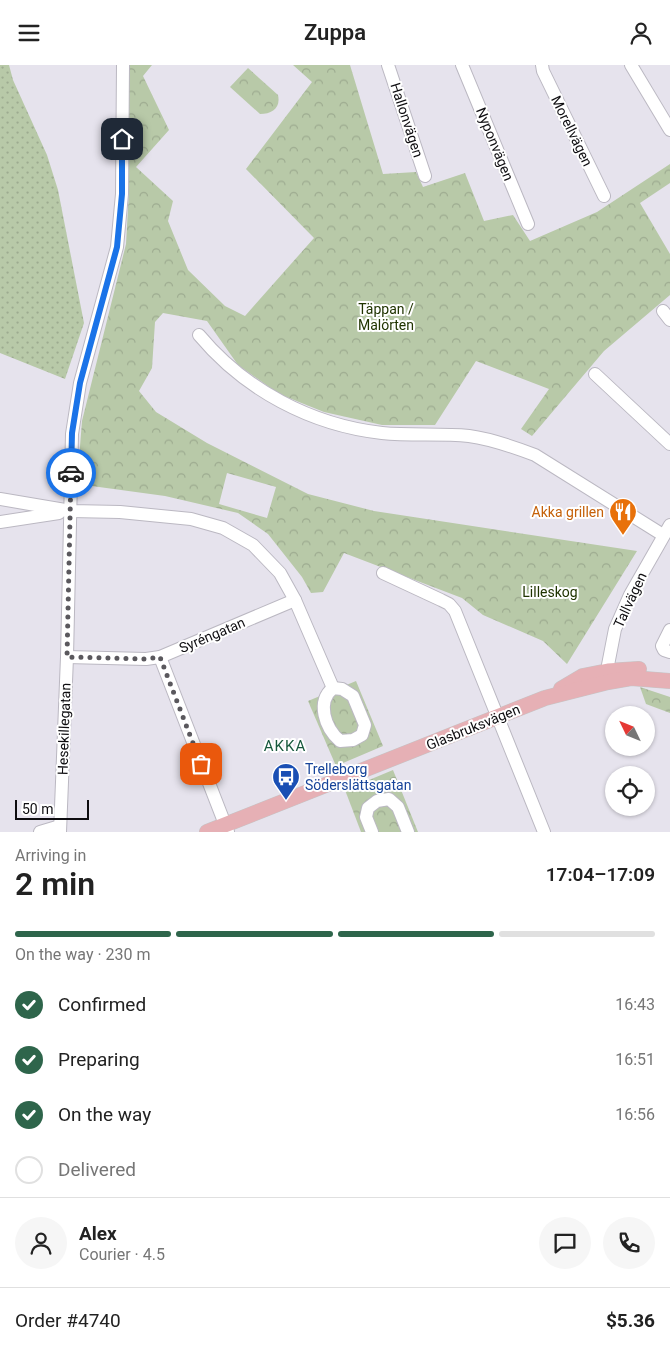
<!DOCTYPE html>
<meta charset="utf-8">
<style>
:root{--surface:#fff;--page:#f6f6f6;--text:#222;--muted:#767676;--line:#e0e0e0;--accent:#2e654b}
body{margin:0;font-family:Roboto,sans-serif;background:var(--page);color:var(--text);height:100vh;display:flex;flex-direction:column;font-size:19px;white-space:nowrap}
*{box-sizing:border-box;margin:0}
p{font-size:16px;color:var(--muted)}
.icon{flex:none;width:28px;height:28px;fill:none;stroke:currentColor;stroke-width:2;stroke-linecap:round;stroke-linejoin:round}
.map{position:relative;height:767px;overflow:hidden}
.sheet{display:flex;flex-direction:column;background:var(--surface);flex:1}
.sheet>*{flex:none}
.needle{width:32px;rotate:313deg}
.fabs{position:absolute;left:605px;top:641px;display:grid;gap:10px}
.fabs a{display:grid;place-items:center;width:50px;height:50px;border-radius:50%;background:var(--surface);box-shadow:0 1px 4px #0004;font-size:25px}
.scale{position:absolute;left:15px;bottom:12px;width:74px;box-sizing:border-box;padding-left:5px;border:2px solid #0e0d10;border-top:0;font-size:14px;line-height:18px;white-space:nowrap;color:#0e0d10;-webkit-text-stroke:4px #fff;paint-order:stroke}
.pin{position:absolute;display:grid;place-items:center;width:42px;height:42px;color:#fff;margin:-21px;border-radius:10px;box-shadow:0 2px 8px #0006}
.courier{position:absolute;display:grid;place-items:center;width:50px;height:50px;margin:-25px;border:4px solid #1a73e8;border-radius:50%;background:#fff;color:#222;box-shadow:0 1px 6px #0007}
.summary em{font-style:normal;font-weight:600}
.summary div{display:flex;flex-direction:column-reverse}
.summary{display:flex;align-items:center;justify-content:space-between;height:85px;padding:0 15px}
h1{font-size:32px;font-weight:600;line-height:38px}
.bar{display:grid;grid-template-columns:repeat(4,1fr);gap:8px 5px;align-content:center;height:60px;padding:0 15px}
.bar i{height:6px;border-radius:4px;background:var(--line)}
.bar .selected{background:var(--accent)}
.bar p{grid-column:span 4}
.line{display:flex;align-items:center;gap:12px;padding:0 15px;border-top:1px solid var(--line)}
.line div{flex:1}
.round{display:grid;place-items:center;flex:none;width:52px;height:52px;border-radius:26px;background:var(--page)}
ol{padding:0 15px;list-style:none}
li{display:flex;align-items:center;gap:15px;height:55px}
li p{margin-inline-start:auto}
li .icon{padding:5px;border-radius:50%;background:var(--accent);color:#fff;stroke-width:4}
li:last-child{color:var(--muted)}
li i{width:28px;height:28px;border:2px solid var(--line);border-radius:50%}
header{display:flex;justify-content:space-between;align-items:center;height:65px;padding:0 15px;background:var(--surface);font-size:22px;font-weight:600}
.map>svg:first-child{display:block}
</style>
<header><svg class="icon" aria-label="menu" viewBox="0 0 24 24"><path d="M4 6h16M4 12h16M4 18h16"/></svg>Zuppa<svg class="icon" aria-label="person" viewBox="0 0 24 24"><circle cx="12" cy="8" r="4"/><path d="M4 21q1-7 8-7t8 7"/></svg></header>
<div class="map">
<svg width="670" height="767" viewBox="0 0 670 767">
<defs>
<pattern id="grass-dots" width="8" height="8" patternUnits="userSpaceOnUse" patternTransform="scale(1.25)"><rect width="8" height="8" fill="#b8c9a8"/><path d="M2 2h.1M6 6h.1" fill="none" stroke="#9dab90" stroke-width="1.8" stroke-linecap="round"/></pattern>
<pattern id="forest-crowns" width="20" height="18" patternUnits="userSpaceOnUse" patternTransform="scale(1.25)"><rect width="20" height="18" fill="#b8c9a8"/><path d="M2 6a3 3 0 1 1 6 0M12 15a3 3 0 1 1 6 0" fill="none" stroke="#9dab90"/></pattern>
</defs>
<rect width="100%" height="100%" fill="#e6e3ed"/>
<polygon fill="url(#grass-dots)" points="0,0 9,0 13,15 47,90 58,125 84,258 65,314 0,288"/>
<g fill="url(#forest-crowns)" fill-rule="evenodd">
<path d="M129,0h23l-9,11 26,54 -33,37 37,34 -5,20 20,49 37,36 20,10 69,-78 -68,-69 66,-87 -19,-17h57l33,109 33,-2 7,15 42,-14 19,48 29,-6 17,26 67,-29 73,-48v19l-30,20 30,51v41l-66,56 -72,85 -11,-7 28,-40 -73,-28 -41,64h-53l-58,-13 -45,-18 -41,-29 -31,-44 -44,-8 -8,9 -3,46 -13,23 17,21 51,31 101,51 66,17 263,40 -70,113 -24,-23 -60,-26 -21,-17 -118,-45 -21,39 -12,1 -9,-16 -34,-43 -30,-21 -73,-17 -88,-12 5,-63 44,-177 3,-54zM227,408l49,14 -9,31 -48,-14z"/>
<path d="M248,3l30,27c3,13 -6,19 -18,19l-30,-27z"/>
<polygon points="356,616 383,681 336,701 308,636"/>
<polygon points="640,622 670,632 670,648 646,639"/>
<polygon points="393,705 418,767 361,767 345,725"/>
</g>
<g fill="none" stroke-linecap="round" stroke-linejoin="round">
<defs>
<g id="minor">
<polyline points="388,0 425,111"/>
<polyline points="462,0 528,159"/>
<polyline points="542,0 543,6 604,131"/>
<polyline points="631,0 670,65"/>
<polyline points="663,246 670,255"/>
<path d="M199,270c46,55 112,90 183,98 29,3 58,0 87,3 23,3 45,11 66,19l128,80"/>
<polyline points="595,309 670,379"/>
<polyline points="0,434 71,446 120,447 191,454 223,463 253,480 280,508 295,535 333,623"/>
<polyline points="0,457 59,448"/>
<polyline points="383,508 441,535 449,539 455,546 544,767"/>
<polyline points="670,565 662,581 664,585 670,587"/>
<polyline points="67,592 146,594 160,592 295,535"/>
<polyline points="160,592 228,767"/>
<polyline points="608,615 608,600 615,564 630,530 670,460"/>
<path d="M333,623l9,1 11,7 12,29 -3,10 -9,5 -13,1c-15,-13 -24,-39 -7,-53z"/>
<polyline points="40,767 60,761"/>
<polyline points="60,767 67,592 72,369 80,318 117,182 122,129 123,0"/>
<polyline points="372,767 366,752 368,743 377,736 389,734 398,742 408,767"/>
</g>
<g id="major">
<polyline points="561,624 583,611 608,606 639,604"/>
<polyline points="207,767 545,633 608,617 631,613 670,616"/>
</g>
</defs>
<use href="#minor" stroke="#bbb8c2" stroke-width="14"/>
<use href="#major" stroke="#c5c5c6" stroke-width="16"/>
<use href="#minor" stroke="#fff" stroke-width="12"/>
<use href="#major" stroke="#e6b0b5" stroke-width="15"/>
</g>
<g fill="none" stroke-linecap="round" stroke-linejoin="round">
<polyline stroke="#5a585d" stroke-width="5" stroke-dasharray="0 9" points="71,408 67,592 146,594 160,592 201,699"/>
<polyline stroke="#1a73e8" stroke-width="6" points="71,408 72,368 80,318 117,182 122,129 122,74"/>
</g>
<defs>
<symbol id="restaurant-pin" viewBox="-11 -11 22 30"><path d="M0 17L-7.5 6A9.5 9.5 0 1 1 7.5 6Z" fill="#e8710a" stroke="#fff"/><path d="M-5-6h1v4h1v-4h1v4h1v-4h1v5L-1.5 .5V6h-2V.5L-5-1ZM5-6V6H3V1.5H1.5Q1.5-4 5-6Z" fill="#fff"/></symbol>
<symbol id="bus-pin" viewBox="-11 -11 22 30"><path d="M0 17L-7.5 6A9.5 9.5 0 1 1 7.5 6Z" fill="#1a4fb4" stroke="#fff"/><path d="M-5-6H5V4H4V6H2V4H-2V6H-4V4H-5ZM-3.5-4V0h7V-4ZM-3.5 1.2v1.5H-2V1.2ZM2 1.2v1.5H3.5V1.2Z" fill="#fff"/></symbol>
</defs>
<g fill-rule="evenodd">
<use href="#restaurant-pin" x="607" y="431" width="32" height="43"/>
<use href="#bus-pin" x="270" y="696" width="32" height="43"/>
</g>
<g text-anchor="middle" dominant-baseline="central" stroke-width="4" stroke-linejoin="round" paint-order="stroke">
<g font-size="14" fill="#0e0d10" stroke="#fff">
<text transform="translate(407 55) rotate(72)">Hallonvägen</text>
<text transform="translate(572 66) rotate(64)">Morellvägen</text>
<text transform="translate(495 79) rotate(68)">Nyponvägen</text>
<text transform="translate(630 535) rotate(-65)">Tallvägen</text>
<text transform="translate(212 570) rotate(-23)">Syréngatan</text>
<text transform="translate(473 662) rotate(-22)">Glasbruksvägen</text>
<text transform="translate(64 664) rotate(-88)">Hesekillegatan</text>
</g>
<g font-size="14" fill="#203400" stroke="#fff">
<text x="386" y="244">Täppan /<tspan x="386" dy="16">Malörten</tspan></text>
<text x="550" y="527">Lilleskog</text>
</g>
<g font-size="14" fill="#c56008" stroke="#fff" text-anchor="end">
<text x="604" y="447">Akka grillen</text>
</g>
<g font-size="14" fill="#164399" stroke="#fff" text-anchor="start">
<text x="305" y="704">Trelleborg<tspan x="305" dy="16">Söderslättsgatan</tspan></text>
</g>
<g font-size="15" letter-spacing="1" fill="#17593d" stroke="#fff">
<text x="285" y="681">AKKA</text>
</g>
</g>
</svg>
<div class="fabs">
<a><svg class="needle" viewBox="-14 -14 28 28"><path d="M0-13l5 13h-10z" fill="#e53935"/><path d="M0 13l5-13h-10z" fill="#767676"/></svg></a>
<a><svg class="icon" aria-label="locate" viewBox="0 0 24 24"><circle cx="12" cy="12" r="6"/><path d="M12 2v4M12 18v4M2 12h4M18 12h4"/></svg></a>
</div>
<div class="scale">50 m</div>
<div class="pin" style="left:201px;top:699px;background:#ea580c"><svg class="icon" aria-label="bag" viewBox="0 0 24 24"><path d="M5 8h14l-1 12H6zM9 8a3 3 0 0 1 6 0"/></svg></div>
<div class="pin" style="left:122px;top:74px;background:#1f2937"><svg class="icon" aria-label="home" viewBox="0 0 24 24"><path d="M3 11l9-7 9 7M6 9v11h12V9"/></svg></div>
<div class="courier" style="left:71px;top:408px"><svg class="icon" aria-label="car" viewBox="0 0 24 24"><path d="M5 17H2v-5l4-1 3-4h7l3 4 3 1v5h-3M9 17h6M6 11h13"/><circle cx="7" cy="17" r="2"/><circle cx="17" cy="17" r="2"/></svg></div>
</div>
<section class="sheet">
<div class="summary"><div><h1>2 min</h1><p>Arriving in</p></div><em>17:04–17:09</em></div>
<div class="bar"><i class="selected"></i><i class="selected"></i><i class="selected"></i><i></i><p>On the way · 230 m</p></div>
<ol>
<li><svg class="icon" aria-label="check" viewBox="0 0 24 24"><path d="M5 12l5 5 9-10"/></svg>Confirmed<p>16:43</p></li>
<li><svg class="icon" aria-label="check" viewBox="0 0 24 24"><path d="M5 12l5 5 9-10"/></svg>Preparing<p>16:51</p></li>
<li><svg class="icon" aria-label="check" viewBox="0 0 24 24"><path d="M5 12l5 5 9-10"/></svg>On the way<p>16:56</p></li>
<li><i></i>Delivered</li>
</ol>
<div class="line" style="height:90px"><a class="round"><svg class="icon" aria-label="person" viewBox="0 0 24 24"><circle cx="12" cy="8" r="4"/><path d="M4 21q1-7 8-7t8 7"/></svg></a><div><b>Alex</b><p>Courier · 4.5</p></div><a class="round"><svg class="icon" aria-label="chat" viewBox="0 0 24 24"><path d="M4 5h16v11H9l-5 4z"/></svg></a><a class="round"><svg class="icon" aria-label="phone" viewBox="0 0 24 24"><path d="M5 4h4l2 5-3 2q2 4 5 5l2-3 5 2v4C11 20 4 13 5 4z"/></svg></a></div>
<div class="line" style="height:65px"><div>Order #4740</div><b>$5.36</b></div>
</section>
